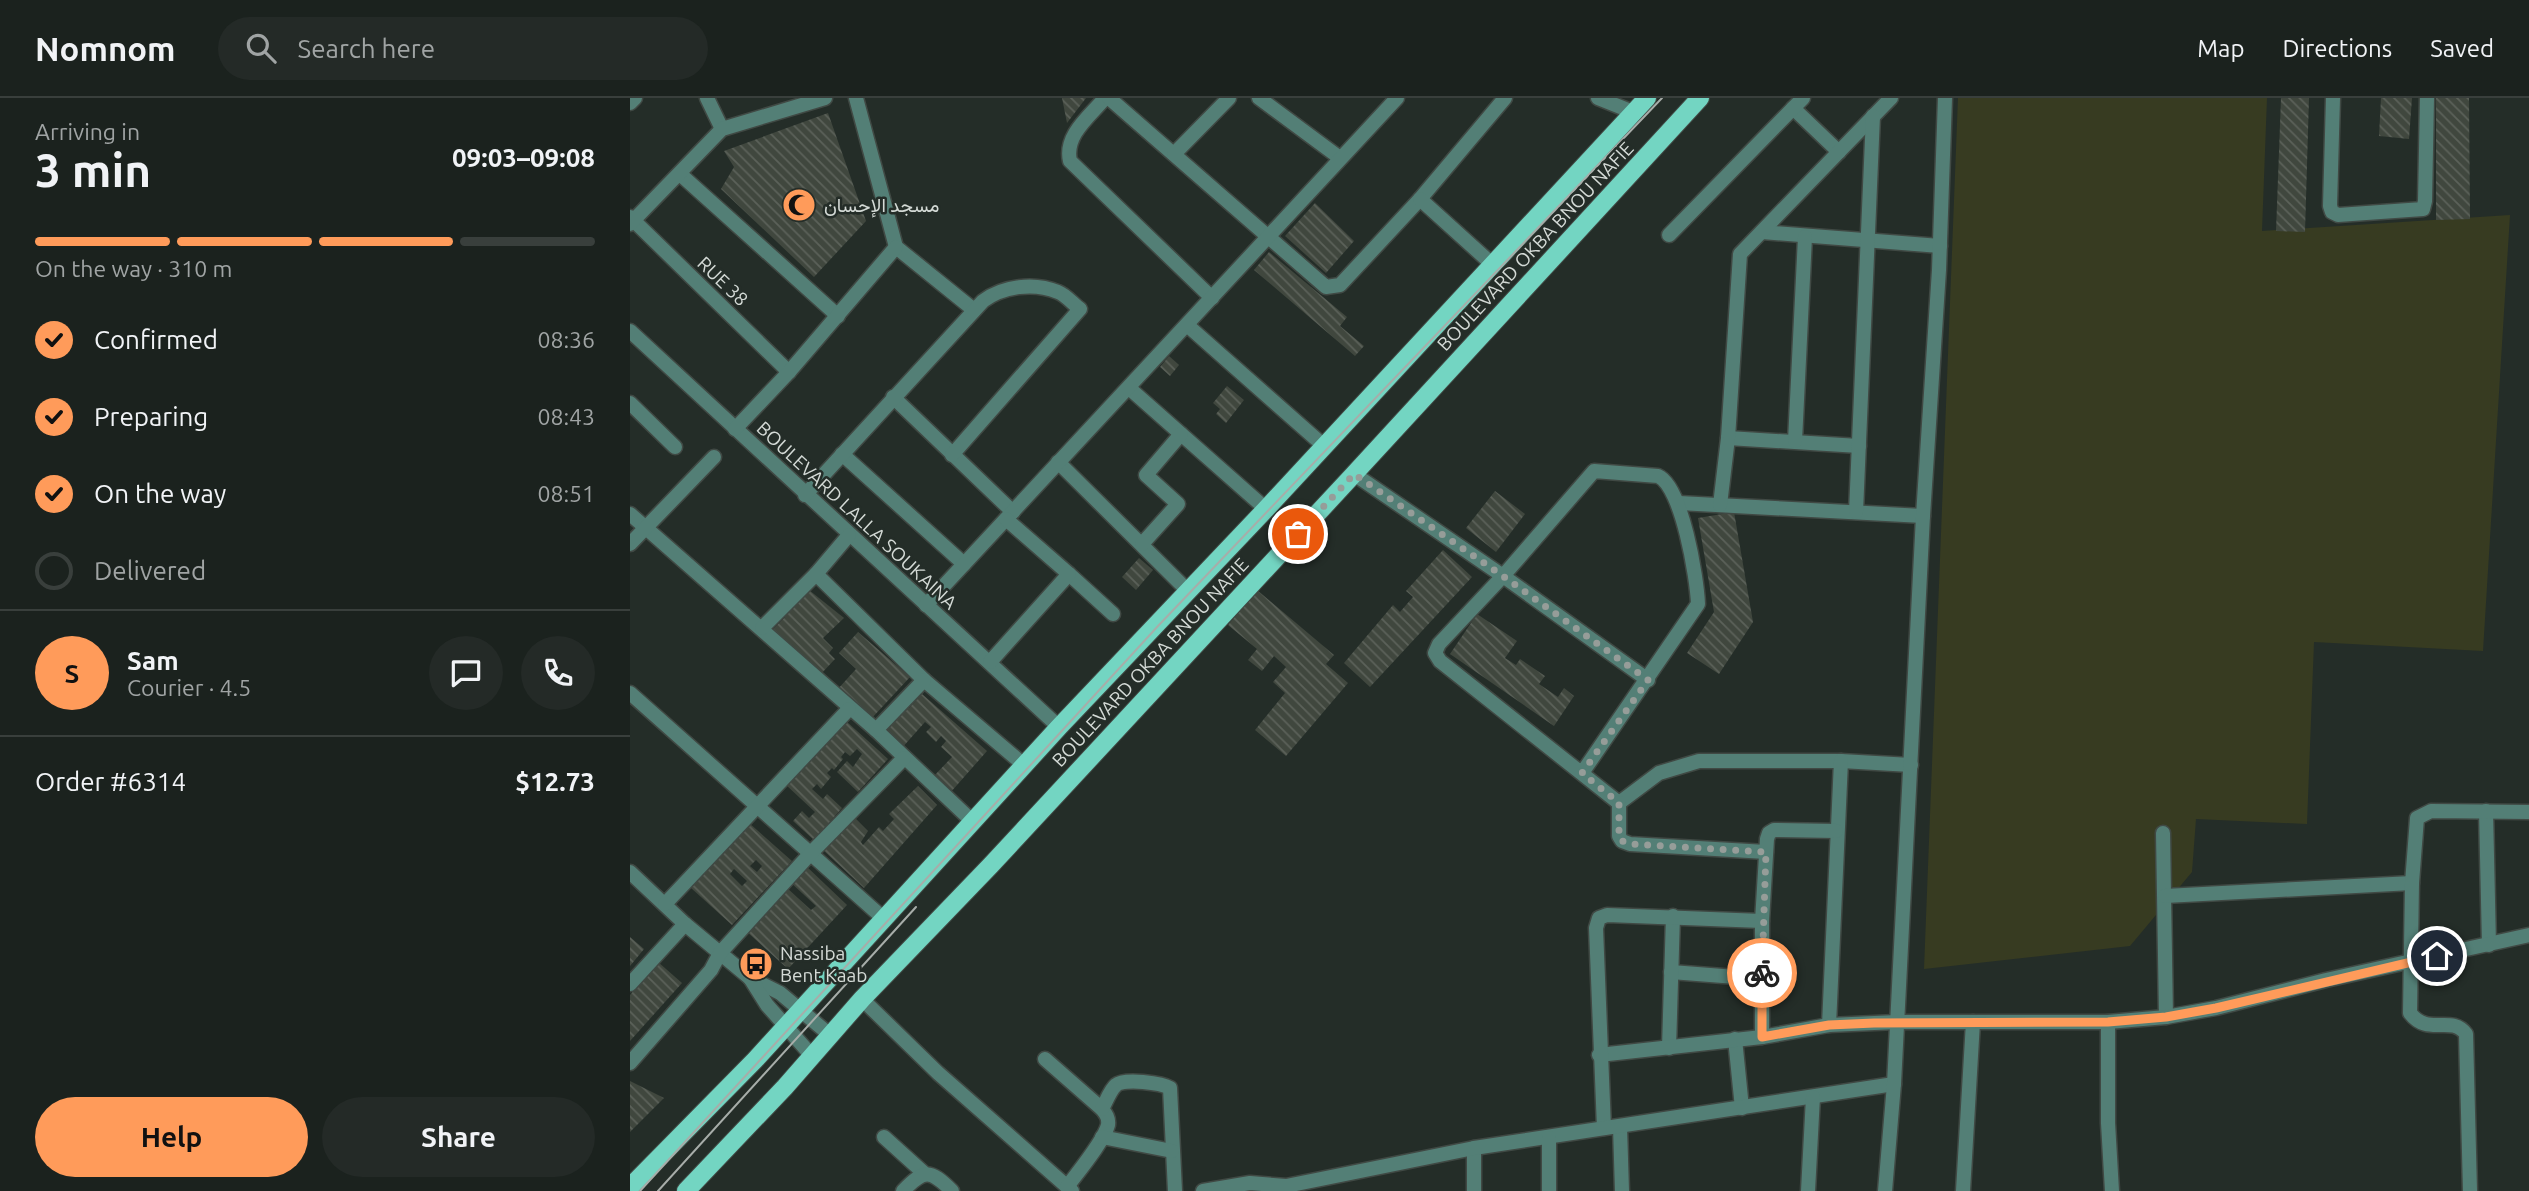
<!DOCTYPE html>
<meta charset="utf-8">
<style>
:root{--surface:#1b221e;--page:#242a27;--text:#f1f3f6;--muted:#a0a4a4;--line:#393f3c;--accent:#ff9b5a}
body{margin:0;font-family:Ubuntu,Vazirmatn,sans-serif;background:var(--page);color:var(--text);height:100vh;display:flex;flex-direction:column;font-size:26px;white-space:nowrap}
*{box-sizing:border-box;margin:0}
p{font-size:23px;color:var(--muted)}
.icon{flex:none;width:38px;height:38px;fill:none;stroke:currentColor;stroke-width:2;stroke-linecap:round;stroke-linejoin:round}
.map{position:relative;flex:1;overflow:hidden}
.panel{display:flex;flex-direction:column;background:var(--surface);width:630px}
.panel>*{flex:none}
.pin{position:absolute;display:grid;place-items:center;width:60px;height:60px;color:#fff;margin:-30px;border:4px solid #fff;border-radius:50%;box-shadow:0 2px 7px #0007}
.courier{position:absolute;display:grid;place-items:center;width:70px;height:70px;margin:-35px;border:5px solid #ff9b5a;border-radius:50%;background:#fff;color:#222;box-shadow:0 2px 9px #0007}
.head em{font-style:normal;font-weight:700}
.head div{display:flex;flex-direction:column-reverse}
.head{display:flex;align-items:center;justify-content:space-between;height:119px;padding:0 35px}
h1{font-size:46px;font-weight:700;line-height:52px}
.bar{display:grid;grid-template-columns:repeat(4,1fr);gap:10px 7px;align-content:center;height:84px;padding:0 35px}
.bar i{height:9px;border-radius:5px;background:var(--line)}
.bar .on{background:var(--accent)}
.bar p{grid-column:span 4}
.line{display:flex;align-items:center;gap:18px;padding:0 35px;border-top:2px solid var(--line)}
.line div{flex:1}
.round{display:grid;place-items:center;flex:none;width:74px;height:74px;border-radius:37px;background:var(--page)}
ol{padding:0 35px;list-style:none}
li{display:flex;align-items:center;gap:21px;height:77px}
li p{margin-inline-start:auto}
li .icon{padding:7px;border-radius:50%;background:var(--accent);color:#111;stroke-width:4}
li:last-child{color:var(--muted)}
li i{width:38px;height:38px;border:4px solid var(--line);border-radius:50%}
.action{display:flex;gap:14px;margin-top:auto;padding:14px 35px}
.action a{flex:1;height:80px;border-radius:42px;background:var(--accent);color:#111;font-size:28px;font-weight:700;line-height:80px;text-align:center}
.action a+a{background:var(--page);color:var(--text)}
header{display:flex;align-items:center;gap:42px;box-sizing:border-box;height:98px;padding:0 35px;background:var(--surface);border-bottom:2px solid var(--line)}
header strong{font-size:33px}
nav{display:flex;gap:38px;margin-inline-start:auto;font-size:24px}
.search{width:490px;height:63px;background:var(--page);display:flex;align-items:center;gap:18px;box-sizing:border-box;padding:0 24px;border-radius:38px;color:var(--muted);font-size:26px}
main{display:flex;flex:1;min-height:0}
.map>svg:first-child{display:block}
</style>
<header>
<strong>Nomnom</strong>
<div class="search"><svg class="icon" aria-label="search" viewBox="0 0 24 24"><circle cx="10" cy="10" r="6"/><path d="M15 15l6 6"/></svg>Search here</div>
<nav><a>Map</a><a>Directions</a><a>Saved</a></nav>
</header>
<main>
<section class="panel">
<div class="head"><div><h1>3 min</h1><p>Arriving in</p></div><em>09:03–09:08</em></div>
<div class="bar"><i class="on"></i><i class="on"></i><i class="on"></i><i></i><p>On the way · 310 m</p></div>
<ol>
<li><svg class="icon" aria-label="check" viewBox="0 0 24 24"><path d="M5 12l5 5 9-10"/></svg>Confirmed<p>08:36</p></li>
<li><svg class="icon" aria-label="check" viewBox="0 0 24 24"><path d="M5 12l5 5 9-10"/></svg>Preparing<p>08:43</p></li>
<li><svg class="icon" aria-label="check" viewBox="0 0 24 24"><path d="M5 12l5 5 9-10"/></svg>On the way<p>08:51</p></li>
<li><i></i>Delivered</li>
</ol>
<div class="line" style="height:126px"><b class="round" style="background:var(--accent);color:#111">S</b><div><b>Sam</b><p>Courier · 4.5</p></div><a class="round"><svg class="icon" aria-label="chat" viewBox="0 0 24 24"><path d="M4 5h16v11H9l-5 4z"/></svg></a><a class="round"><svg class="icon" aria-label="phone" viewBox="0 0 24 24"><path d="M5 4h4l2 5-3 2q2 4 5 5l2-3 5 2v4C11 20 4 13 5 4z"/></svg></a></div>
<div class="line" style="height:91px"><div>Order #6314</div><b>$12.73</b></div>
<div class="action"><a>Help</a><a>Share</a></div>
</section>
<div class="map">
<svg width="1899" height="1093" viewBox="0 0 1899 1093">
<defs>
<pattern id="building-back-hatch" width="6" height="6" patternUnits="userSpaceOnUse" patternTransform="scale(1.75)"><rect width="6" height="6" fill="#40473e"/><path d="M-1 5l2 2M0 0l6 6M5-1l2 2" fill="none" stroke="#5b6159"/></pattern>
</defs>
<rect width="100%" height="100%" fill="#242d28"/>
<polygon fill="#373b21" points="1328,0 1637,0 1632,133 1880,117 1853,553 1684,544 1677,726 1566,721 1562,774 1500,848 1294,871"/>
<g fill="url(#building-back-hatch)" fill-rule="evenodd">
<polygon points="432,0 456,0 437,25"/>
<polygon points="1651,0 1679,0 1675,134 1646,133"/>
<polygon points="1751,0 1782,0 1779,41 1749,38"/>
<polygon points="1806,0 1839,0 1840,121 1806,122"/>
<polygon points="198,15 236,123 184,179 91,91 104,69 94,53"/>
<polygon points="685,105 724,143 696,175 655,138"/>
<polygon points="639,154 717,219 710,228 734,248 725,258 624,172"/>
<polygon points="539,258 549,267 540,278 530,269"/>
<polygon points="597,288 614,302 596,325 586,316 590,311 583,305"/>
<polygon points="865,393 895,416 866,454 836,430"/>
<polygon points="1104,414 1123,524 1089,576 1057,555 1084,514 1068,420"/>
<polygon points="813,452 842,479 740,589 714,565 763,507 770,514 783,499 776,493"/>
<polygon points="509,460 523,472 506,492 492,479"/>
<polygon points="179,492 214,520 193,540 203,550 199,555 205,561 190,577 142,532 155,519 153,517"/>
<polygon points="627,492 704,557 696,566 718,585 656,658 625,632 655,595 643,584 656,569 644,558 632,573 618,562 627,551 598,527"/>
<polygon points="847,516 887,543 875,560 886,567 890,561 915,578 909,586 928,599 934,590 944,598 924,628 820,556"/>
<polygon points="228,534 280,579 241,621 207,592 226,571 209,555"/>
<polygon points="292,596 357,653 320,695 303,679 322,659 311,649 316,643 311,638 306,644 296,634 301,629 295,624 271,651 253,634 277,608 279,610"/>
<polygon points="216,623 258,661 228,694 207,674 217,663 223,669 232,656 227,651 220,658 215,654 211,659 213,661 204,672 202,670 197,675 201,679 191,691 187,686 182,691 193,701 197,696 212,710 184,742 163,723 172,713 179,720 185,714 155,686"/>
<polygon points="288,688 307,707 234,790 192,751 223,718 238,733 231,744 233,747 249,729 253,733 264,721 259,716"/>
<path d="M118,724l44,39 -60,64 -41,-37zM126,762l6,6 -5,6 -7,-6zM104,771l13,12 -5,5 -12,-12z"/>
<polygon points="175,767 217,807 158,871 116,833 156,789 181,812 186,808 159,783"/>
<polygon points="0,839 14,851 0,868"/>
<polygon points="28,864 52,885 0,943 0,897"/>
<polygon points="0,983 34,1000 0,1034"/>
</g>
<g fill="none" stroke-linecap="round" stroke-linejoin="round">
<defs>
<g id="minor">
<polyline points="77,0 92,31"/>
<polyline points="226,0 266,149 344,212"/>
<path d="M475,0c-15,18 -41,37 -35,63l142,137"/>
<polyline points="479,0 696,189 710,187 790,101 875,0"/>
<polyline points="629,0 710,60"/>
<polyline points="968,0 1003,14"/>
<polyline points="1703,0 1700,108 1702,114 1708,117 1793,111 1795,103 1797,0"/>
<polyline points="0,5 5,0"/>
<polyline points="1163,10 1209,54"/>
<polyline points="544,56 599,0"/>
<polyline points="50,76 208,218"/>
<polyline points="790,101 863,167"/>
<polyline points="0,119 159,274"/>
<polyline points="0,126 92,31 195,0"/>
<polyline points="1132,134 1310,148"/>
<polyline points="1039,137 1173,0"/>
<polyline points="557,227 694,348"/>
<polyline points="0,233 429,629"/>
<polyline points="499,290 636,411"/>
<polyline points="263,299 383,414"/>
<polyline points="0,305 45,349"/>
<polyline points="105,331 159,274 266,149"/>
<polyline points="1098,340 1229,348"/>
<polyline points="1165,343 1175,139"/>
<polyline points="212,356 334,466"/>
<polyline points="428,364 557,492"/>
<polyline points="724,376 873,478 1018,582"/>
<path d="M175,397l178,-194c20,-15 51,-19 75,-9 8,3 15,12 22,17l-128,146"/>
<polyline points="1049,405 1293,418"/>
<polyline points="1090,407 1098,340 1110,156 1261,0"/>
<polyline points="1226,414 1243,18"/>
<polyline points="0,416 246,632 342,723"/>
<polyline points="0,446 84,359"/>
<polyline points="512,446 548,406 516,377 551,336"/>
<polyline points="186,476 294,582 394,667"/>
<polyline points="439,476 483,516"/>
<polyline points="296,507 767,0"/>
<polyline points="132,530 186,476 219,437"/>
<polyline points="360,564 439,476 376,421"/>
<polyline points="0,595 253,820"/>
<polyline points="246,632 294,582"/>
<path d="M952,675l116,-169c-1,-26 -16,-118 -40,-128l-64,-5 -91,105 -64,68 -4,9 5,8 179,142"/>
<polyline points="989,705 1029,675 1069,663 1211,663 1281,667"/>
<polyline points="989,705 989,738 992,743 1000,746 1136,754"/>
<polyline points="1856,713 1859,847"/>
<polyline points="1533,735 1536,919"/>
<polyline points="0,774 55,826 120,880 150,895 200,937"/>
<polyline points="1535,798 1782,785"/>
<polyline points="35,806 219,611"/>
<polyline points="1041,874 1132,881"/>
<polyline points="120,880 137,907 182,958"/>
<polyline points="0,886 55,826"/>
<polyline points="232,901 308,975 442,1093"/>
<polyline points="1478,924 1478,1025 1482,1093"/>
<polyline points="1199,927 1211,663"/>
<polyline points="1132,939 1132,823 1137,741 1139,735 1144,732 1206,733"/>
<polyline points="1105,941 1112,1010"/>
<polyline points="1039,950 1043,818"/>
<polyline points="969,957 1132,939 1199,927 1267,924 1478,924 1536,919 1586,910 1696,882 1899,837"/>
<path d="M415,961l57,50c4,5 7,9 6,16 -4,16 -30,47 -41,62"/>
<polyline points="0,965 81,872 90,855 180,756 274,660"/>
<path d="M472,1011c4,-7 8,-19 14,-24 8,-7 46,-2 54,3l5,103"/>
<polyline points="990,1029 992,1093"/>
<polyline points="974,1030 966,830 969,820 977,817 1132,823"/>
<polyline points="254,1039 295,1076"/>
<polyline points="472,1039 542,1053"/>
<polyline points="844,1050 844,1093"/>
<path d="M273,1093c21,-22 27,-22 49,0"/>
<polyline points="573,1093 620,1085 656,1088 844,1050 1264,986"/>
<polyline points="919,1093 919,1040"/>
<polyline points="1178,1093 1183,999"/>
<polyline points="1255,1093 1264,986 1293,418 1309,172 1315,0"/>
<polyline points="1333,1093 1343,924"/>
<path d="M1840,1093l-4,-157c-15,-20 -38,3 -56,-21l2,-130 5,-65 14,-7 98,1"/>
</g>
<g id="primary">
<polyline points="0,1089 125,962 429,629 636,411 1017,0"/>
<polyline points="56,1093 155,989 232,901 361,767 724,376 1070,0"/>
</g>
</defs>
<use href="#minor" stroke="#404944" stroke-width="17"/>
<use href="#primary" stroke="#404944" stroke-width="20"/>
<use href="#minor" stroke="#537f76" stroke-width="14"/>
<use href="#primary" stroke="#73d5c2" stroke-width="18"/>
<g stroke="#a7ada9" stroke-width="2">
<polyline points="10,1093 528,528 1032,0"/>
<polyline points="28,1093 286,809"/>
</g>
</g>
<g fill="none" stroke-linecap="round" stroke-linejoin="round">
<polyline stroke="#969d99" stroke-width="7" stroke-dasharray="0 12.6" points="668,436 724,376 873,478 1018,582 952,675 989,705 989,738 992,743 1000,746 1136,754 1132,875"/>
<polyline stroke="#ff9b5a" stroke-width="9" points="1132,875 1132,939 1199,927 1244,925 1478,924 1536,919 1586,910 1807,858"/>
</g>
<defs>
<symbol id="mosque-disc" viewBox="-11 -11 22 22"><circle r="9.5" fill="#ff9b5a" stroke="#242d28"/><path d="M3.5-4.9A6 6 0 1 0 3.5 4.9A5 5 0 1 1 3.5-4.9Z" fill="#111"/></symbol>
<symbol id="bus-disc" viewBox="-11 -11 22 22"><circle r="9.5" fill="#ff9b5a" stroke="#242d28"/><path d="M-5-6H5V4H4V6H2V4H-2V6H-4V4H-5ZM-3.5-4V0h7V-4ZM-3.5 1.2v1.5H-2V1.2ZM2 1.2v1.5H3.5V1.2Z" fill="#111"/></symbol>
</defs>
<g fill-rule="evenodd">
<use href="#mosque-disc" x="150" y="88" width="38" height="38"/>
<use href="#bus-disc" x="107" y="847" width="38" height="38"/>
</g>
<g text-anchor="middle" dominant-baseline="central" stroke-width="5" stroke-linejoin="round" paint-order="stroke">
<g font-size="19" fill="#d4dad6" stroke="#242d28" text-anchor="start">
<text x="194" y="107">مسجد الإحسان</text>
<text x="150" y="855">Nassiba<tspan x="150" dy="22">Bent Kaab</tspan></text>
</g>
<g font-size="19" fill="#d4dad6" stroke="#242d28">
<text transform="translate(905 148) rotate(-47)">BOULEVARD OKBA BNOU NAFIE</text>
<text transform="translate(93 183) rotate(44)">RUE 38</text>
<text transform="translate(227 417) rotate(43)">BOULEVARD LALLA SOUKAINA</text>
<text transform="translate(520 564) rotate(-47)">BOULEVARD OKBA BNOU NAFIE</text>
</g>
</g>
</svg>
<div class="pin" style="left:668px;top:436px;background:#ea580c"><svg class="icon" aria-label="bag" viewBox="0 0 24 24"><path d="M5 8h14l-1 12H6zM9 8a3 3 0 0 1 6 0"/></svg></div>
<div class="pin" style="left:1807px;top:858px;background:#1f2937"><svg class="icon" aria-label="home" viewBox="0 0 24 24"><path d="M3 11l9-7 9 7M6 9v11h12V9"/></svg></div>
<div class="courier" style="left:1132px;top:875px"><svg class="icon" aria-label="bike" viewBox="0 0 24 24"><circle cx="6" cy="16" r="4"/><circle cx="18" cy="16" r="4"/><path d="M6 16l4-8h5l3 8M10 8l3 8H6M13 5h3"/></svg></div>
</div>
</main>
